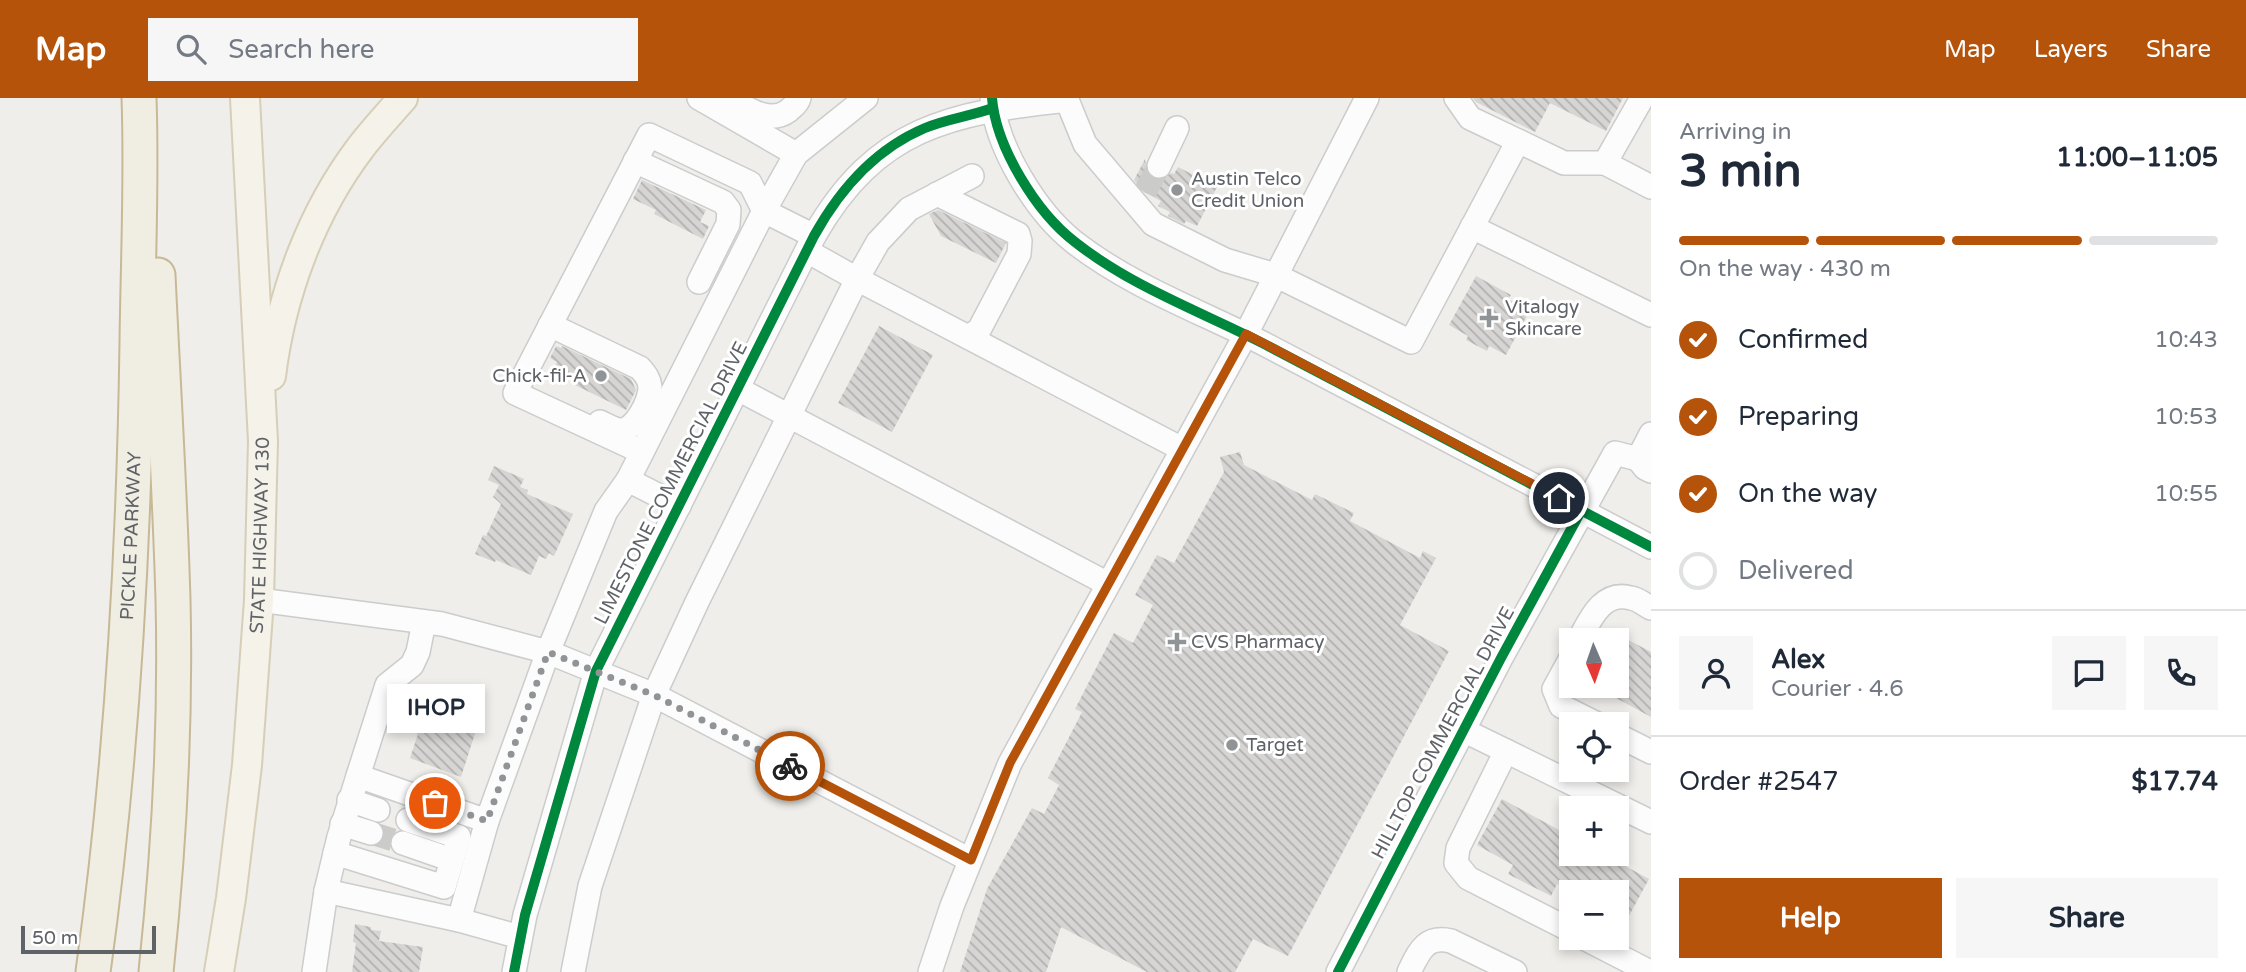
<!DOCTYPE html>
<meta charset="utf-8">
<style>
:root{--surface:#fff;--page:#f6f6f7;--text:#1f2937;--muted:#747a83;--line:#e0e1e3;--accent:#b45309}
body{margin:0;font-family:"Varela Round",sans-serif;background:var(--page);color:var(--text);height:100vh;display:flex;flex-direction:column;font-size:26px;white-space:nowrap}
*{box-sizing:border-box;margin:0}
p{font-size:23px;color:var(--muted)}
.icon{flex:none;width:38px;height:38px;fill:none;stroke:currentColor;stroke-width:2;stroke-linecap:round;stroke-linejoin:round}
.map{position:relative;flex:1;overflow:hidden}
.drawer{display:flex;flex-direction:column;background:var(--surface);width:595px}
.drawer>*{flex:none}
.needle{width:46px;rotate:178deg}
.fabs{position:absolute;left:1559px;top:530px;display:grid;gap:14px}
.fabs a{display:grid;place-items:center;width:70px;height:70px;border-radius:0px;background:var(--surface);box-shadow:0 4px 10px #0003;font-size:35px}
.scale{position:absolute;left:21px;bottom:18px;width:135px;box-sizing:border-box;padding-left:7px;border:4px solid #5f6368;border-top:0;font-size:19px;line-height:24px;white-space:nowrap;color:#5f6368;-webkit-text-stroke:5px #fff;paint-order:stroke}
.pin{position:absolute;display:grid;place-items:center;width:60px;height:60px;color:#fff;margin:-30px;border:4px solid #fff;border-radius:50%;box-shadow:0 2px 7px #0007}
.courier{position:absolute;display:grid;place-items:center;width:70px;height:70px;margin:-35px;border:5px solid #b45309;border-radius:50%;background:#fff;color:#222;box-shadow:0 2px 9px #0007}
.bubble{position:absolute;height:49px;border-radius:0px;background:var(--surface);box-shadow:0 4px 10px #0003;font-size:23px;font-weight:700;line-height:49px;text-align:center}
.summary em{font-style:normal;font-weight:700}
.summary div{display:flex;flex-direction:column-reverse}
.summary{display:flex;align-items:center;justify-content:space-between;height:119px;padding:0 28px}
h1{font-size:46px;font-weight:700;line-height:52px}
.bar{display:grid;grid-template-columns:repeat(4,1fr);gap:10px 7px;align-content:center;height:84px;padding:0 28px}
.bar i{height:9px;border-radius:5px;background:var(--line)}
.bar .active{background:var(--accent)}
.bar p{grid-column:span 4}
.line{display:flex;align-items:center;gap:18px;padding:0 28px;border-top:2px solid var(--line)}
.line div{flex:1}
.round{display:grid;place-items:center;flex:none;width:74px;height:74px;border-radius:0px;background:var(--page)}
ol{padding:0 28px;list-style:none}
li{display:flex;align-items:center;gap:21px;height:77px}
li p{margin-inline-start:auto}
li .icon{padding:7px;border-radius:50%;background:var(--accent);color:#fff;stroke-width:4}
li:last-child{color:var(--muted)}
li i{width:38px;height:38px;border:4px solid var(--line);border-radius:50%}
.primary-button{display:flex;gap:14px;margin-top:auto;padding:14px 28px}
.primary-button a{flex:1;height:80px;border-radius:0px;background:var(--accent);color:#fff;font-size:28px;font-weight:700;line-height:80px;text-align:center}
.primary-button a+a{background:var(--page);color:var(--text)}
header{display:flex;align-items:center;gap:42px;box-sizing:border-box;height:98px;padding:0 35px;background:var(--accent);color:#fff}
header strong{font-size:33px}
nav{display:flex;gap:38px;margin-inline-start:auto;font-size:24px}
.search{width:490px;height:63px;background:var(--page);display:flex;align-items:center;gap:18px;box-sizing:border-box;padding:0 24px;border-radius:0px;color:var(--muted);font-size:26px}
main{display:flex;flex:1;min-height:0}
.map>svg:first-child{display:block}
</style>
<header>
<strong>Map</strong>
<div class="search"><svg class="icon" aria-label="search" viewBox="0 0 24 24"><circle cx="10" cy="10" r="6"/><path d="M15 15l6 6"/></svg>Search here</div>
<nav><a>Map</a><a>Layers</a><a>Share</a></nav>
</header>
<main>
<div class="map">
<svg width="1651" height="874" viewBox="0 0 1651 874">
<defs>
<pattern id="building-back-hatch" width="6" height="6" patternUnits="userSpaceOnUse" patternTransform="scale(1.75)"><rect width="6" height="6" fill="#d6d5d3"/><path d="M-1 5l2 2M0 0l6 6M5-1l2 2" fill="none" stroke="#b1b0af"/></pattern>
</defs>
<rect width="100%" height="100%" fill="#efeeea"/>
<g fill="url(#building-back-hatch)">
<polygon points="1473,0 1623,0 1606,33 1550,5 1535,34 1476,4"/>
<polygon points="1145,61 1147,75 1154,81 1161,82 1171,75 1174,76 1178,69 1217,89 1197,128 1186,123 1184,126 1168,118 1170,114 1158,108 1161,103 1144,94 1134,82"/>
<polygon points="642,82 706,112 700,124 709,128 703,141 654,116 656,112 633,101"/>
<polygon points="938,112 1006,145 996,165 941,138 929,116"/>
<polygon points="1476,178 1511,197 1508,201 1530,212 1506,257 1489,248 1487,253 1466,242 1468,238 1449,227"/>
<polygon points="879,228 933,257 892,334 838,305"/>
<polygon points="556,248 561,250 562,248 631,281 636,292 626,312 571,285 573,282 553,272 557,264 550,260"/>
<polygon points="1240,354 1244,367 1312,402 1315,396 1354,415 1350,423 1420,460 1423,453 1436,460 1400,527 1449,553 1288,858 1253,841 1235,874 1147,874 1061,829 1046,874 960,874 987,791 1032,710 1044,716 1059,687 1048,680 1082,614 1075,611 1114,535 1133,545 1153,507 1135,497 1157,457 1174,465 1224,374 1220,359"/>
<polygon points="494,368 524,381 520,389 528,392 527,396 573,416 554,458 549,455 546,461 539,458 531,477 496,462 495,464 475,456 483,437 486,438 501,406 493,399 499,387 488,382"/>
<polygon points="1621,538 1651,554 1651,619 1594,588 1617,588 1617,546"/>
<polygon points="426,603 480,620 461,679 410,660 418,636 416,635 418,626 414,624 418,611 423,613"/>
<polygon points="1502,701 1572,739 1572,756 1603,756 1649,781 1617,840 1617,794 1573,794 1557,786 1551,798 1508,776 1513,767 1477,747"/>
<polygon points="355,826 371,829 371,832 381,833 379,843 423,849 419,874 352,874 356,845 353,844"/>
</g>
<g fill="none" stroke-linecap="round" stroke-linejoin="round">
<g stroke="#cbcbca" stroke-width="23" stroke-dasharray="23 11" stroke-linecap="butt">
<polyline points="1145,94 1159,68"/>
<polyline points="371,735 403,745"/>
</g>
<defs>
<g id="minor">
<polyline points="699,0 796,56"/>
<path d="M728,0c17,9 41,27 60,13 5,-5 9,-6 11,-13"/>
<path d="M992,0c4,49 44,114 82,144 59,46 131,71 196,105 128,66 254,134 381,200"/>
<polyline points="1456,0 1470,20 1564,65 1605,65 1642,0"/>
<polyline points="635,63 723,104 729,112 728,126 699,184"/>
<polyline points="1605,65 1651,89"/>
<polyline points="1159,68 1177,30"/>
<polyline points="937,96 1018,136 1020,143 1019,156 979,232 968,239"/>
<polyline points="1472,129 1651,217"/>
<polyline points="807,153 857,181 1182,351"/>
<path d="M550,227l90,43c5,6 9,10 10,19 0,13 -14,43 -29,43 -8,0 -14,-5 -21,-8"/>
<polyline points="738,291 1108,486"/>
<polyline points="1651,336 1638,361 1645,370 1651,373"/>
<polyline points="642,354 515,295 649,37 750,85 764,113 796,56 866,0"/>
<polyline points="679,408 628,382 764,113 814,138"/>
<polyline points="259,502 442,526 548,554 654,597 970,762"/>
<polyline points="424,524 418,554 412,567 387,587 358,678 487,723 548,554 606,413 628,382"/>
<path d="M1579,542c11,-20 23,-50 52,-42 7,1 14,7 20,10"/>
<polyline points="1572,558 1554,591 1561,608 1597,626"/>
<polyline points="1463,632 1651,724"/>
<polyline points="1617,637 1651,654"/>
<polyline points="1506,653 1458,750 1456,765 1468,780 1572,833"/>
<polyline points="349,702 378,712"/>
<polyline points="342,726 371,735"/>
<polyline points="403,745 452,762"/>
<polyline points="335,755 444,789 459,739 408,722"/>
<polyline points="326,793 339,739 358,678"/>
<polyline points="459,822 487,723"/>
<polyline points="1584,840 1650,874"/>
<polyline points="314,874 326,793 459,822 520,839"/>
<path d="M514,874l11,-57 71,-244 218,-435c62,-109 136,-123 253,-136l18,44 68,80 72,36 50,15 136,67 107,-201"/>
<polyline points="573,874 590,788 654,597 697,504 857,181 878,144 909,111 972,78"/>
<polyline points="930,874 952,808 1010,665 1246,236 1367,0"/>
<polyline points="1338,874 1501,560 1615,355 1638,361"/>
<path d="M1409,874c10,-20 16,-37 42,-31l64,31"/>
</g>
<g id="major">
<path d="M271,278c10,-81 40,-163 90,-229 13,-17 28,-33 42,-49"/>
<path id="s1" d="M219,874l12,-74 16,-133 12,-165 4,-159 -18,-343"/>
</g>
<g id="highway">
<path id="s2" d="M93,874c29,-208 41,-420 44,-630 1,-81 5,-163 2,-244"/>
<path d="M156,874c13,-123 20,-248 17,-372 -3,-108 -10,-217 -15,-325"/>
</g>
</defs>
<use href="#minor" stroke="#cbcccc" stroke-width="26"/>
<use href="#major" stroke="#d7ceb8" stroke-width="32"/>
<use href="#highway" stroke="#c8b996" stroke-width="37"/>
<use href="#minor" stroke="#fdfcfc" stroke-width="23"/>
<use href="#major" stroke="#f4f2e9" stroke-width="28"/>
<use href="#highway" stroke="#f0ede3" stroke-width="33"/>
<defs>
<g id="cycleway">
<path d="M992,0c4,49 44,114 83,144 58,46 130,71 195,105 128,66 254,134 381,200"/>
<path d="M514,874l11,-57 71,-244 218,-435c26,-47 61,-87 111,-108 21,-9 46,-12 68,-20"/>
<polyline points="1338,874 1501,560 1581,413"/>
</g>
</defs>
<use href="#cycleway" stroke="#fff" stroke-width="15"/>
<use href="#cycleway" stroke="#00873e" stroke-width="10"/>
</g>
<g fill="none" stroke-linecap="round" stroke-linejoin="round">
<polyline stroke="#919496" stroke-width="7" stroke-dasharray="0 12.6" points="435,705 487,723 548,554 654,597 790,668"/>
<polyline stroke="#b45309" stroke-width="9" points="790,668 971,762 1010,665 1246,236 1559,400"/>
</g>
<g fill="#919496" stroke="#fff" stroke-width="2.5">
<circle cx="1177" cy="92" r="7"/>
<path d="M1485.5 209.5h7v7h7v7h-7v7h-7v-7h-7v-7h7z"/>
<circle cx="601" cy="278" r="7"/>
<path d="M1173.5 533.5h7v7h7v7h-7v7h-7v-7h-7v-7h7z"/>
<circle cx="1232" cy="647" r="7"/>
</g>
<g text-anchor="middle" dominant-baseline="central" stroke-width="6" stroke-linejoin="round" paint-order="stroke">
<g font-size="19" fill="#5f6368" stroke="#fff" text-anchor="start">
<text x="1191" y="81">Austin Telco<tspan x="1191" dy="22">Credit Union</tspan></text>
<text x="1505" y="209">Vitalogy<tspan x="1505" dy="22">Skincare</tspan></text>
<text x="587" y="278" text-anchor="end">Chick-fil-A</text>
<text x="1191" y="544">CVS Pharmacy</text>
<text x="1246" y="647">Target</text>
</g>
<g font-size="19" fill="#5f6368" stroke="#fff">
<text transform="translate(671 385) rotate(-63)">LIMESTONE COMMERCIAL DRIVE</text>
<text stroke="none"><textPath href="#s2" startOffset="438">PICKLE PARKWAY</textPath></text>
<text stroke="none"><textPath href="#s1" startOffset="439">STATE HIGHWAY 130</textPath></text>
<text transform="translate(1443 635) rotate(-62)">HILLTOP COMMERCIAL DRIVE</text>
</g>
</g>
</svg>
<div class="fabs">
<a><svg class="needle" viewBox="-14 -14 28 28"><path d="M0-13l5 13h-10z" fill="#e53935"/><path d="M0 13l5-13h-10z" fill="#747a83"/></svg></a>
<a><svg class="icon" aria-label="locate" viewBox="0 0 24 24"><circle cx="12" cy="12" r="6"/><path d="M12 2v4M12 18v4M2 12h4M18 12h4"/></svg></a>
<a>+</a>
<a>−</a>
</div>
<div class="scale">50 m</div>
<div class="pin" style="left:435px;top:705px;background:#ea580c"><svg class="icon" aria-label="bag" viewBox="0 0 24 24"><path d="M5 8h14l-1 12H6zM9 8a3 3 0 0 1 6 0"/></svg></div>
<div class="pin" style="left:1559px;top:400px;background:#1f2937"><svg class="icon" aria-label="home" viewBox="0 0 24 24"><path d="M3 11l9-7 9 7M6 9v11h12V9"/></svg></div>
<div class="courier" style="left:790px;top:668px"><svg class="icon" aria-label="bike" viewBox="0 0 24 24"><circle cx="6" cy="16" r="4"/><circle cx="18" cy="16" r="4"/><path d="M6 16l4-8h5l3 8M10 8l3 8H6M13 5h3"/></svg></div>
<div class="bubble" style="left:387px;top:586px;width:98px">IHOP</div>
</div>
<section class="drawer">
<div class="summary"><div><h1>3 min</h1><p>Arriving in</p></div><em>11:00–11:05</em></div>
<div class="bar"><i class="active"></i><i class="active"></i><i class="active"></i><i></i><p>On the way · 430 m</p></div>
<ol>
<li><svg class="icon" aria-label="check" viewBox="0 0 24 24"><path d="M5 12l5 5 9-10"/></svg>Confirmed<p>10:43</p></li>
<li><svg class="icon" aria-label="check" viewBox="0 0 24 24"><path d="M5 12l5 5 9-10"/></svg>Preparing<p>10:53</p></li>
<li><svg class="icon" aria-label="check" viewBox="0 0 24 24"><path d="M5 12l5 5 9-10"/></svg>On the way<p>10:55</p></li>
<li><i></i>Delivered</li>
</ol>
<div class="line" style="height:126px"><a class="round"><svg class="icon" aria-label="person" viewBox="0 0 24 24"><circle cx="12" cy="8" r="4"/><path d="M4 21q1-7 8-7t8 7"/></svg></a><div><b>Alex</b><p>Courier · 4.6</p></div><a class="round"><svg class="icon" aria-label="chat" viewBox="0 0 24 24"><path d="M4 5h16v11H9l-5 4z"/></svg></a><a class="round"><svg class="icon" aria-label="phone" viewBox="0 0 24 24"><path d="M5 4h4l2 5-3 2q2 4 5 5l2-3 5 2v4C11 20 4 13 5 4z"/></svg></a></div>
<div class="line" style="height:91px"><div>Order #2547</div><b>$17.74</b></div>
<div class="primary-button"><a>Help</a><a>Share</a></div>
</section>
</main>
